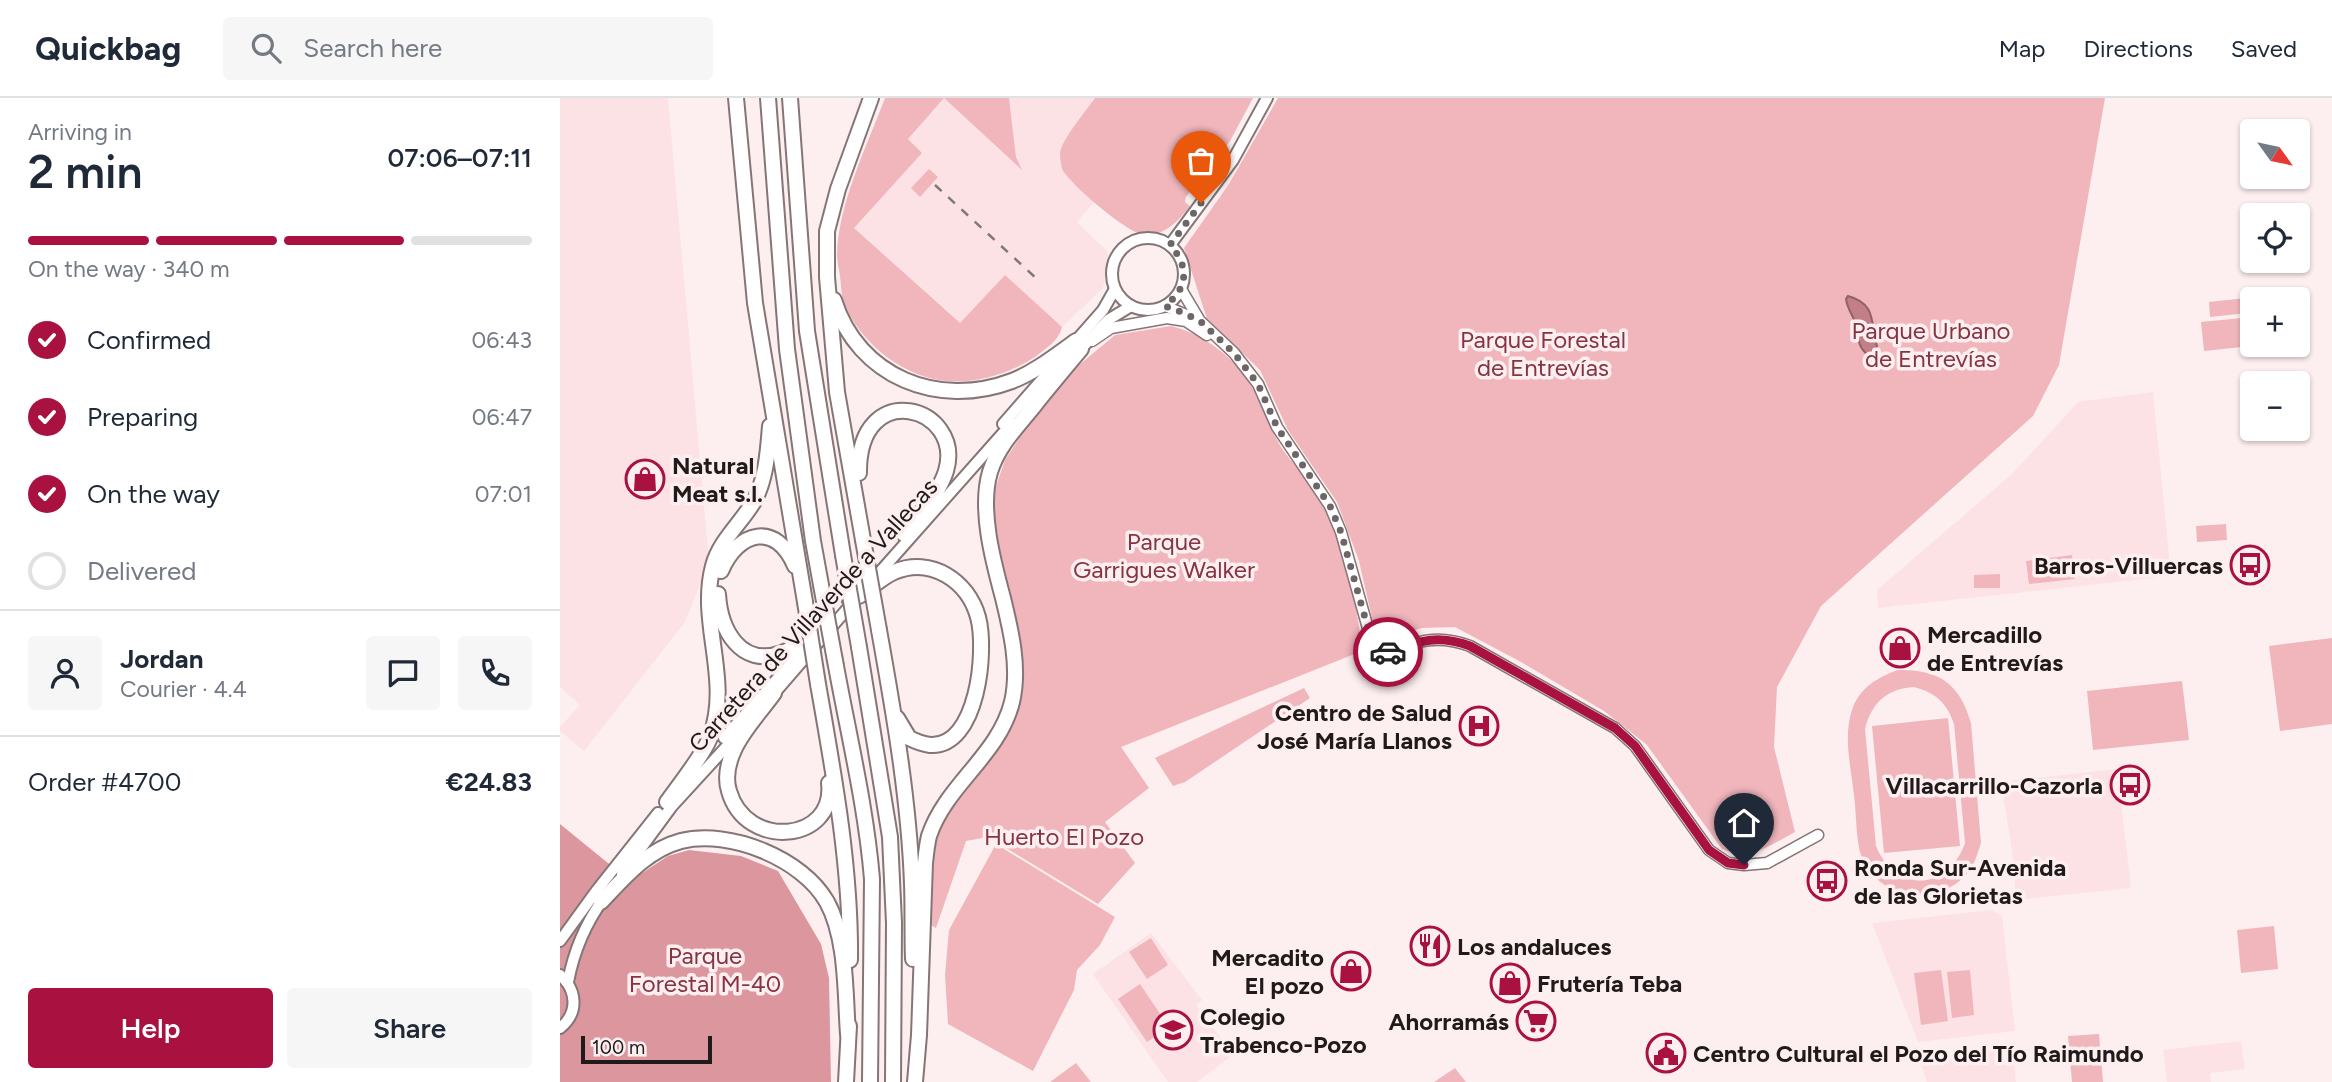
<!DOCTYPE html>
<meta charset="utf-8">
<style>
:root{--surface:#fff;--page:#f6f6f7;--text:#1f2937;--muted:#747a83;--line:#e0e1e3;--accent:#a91240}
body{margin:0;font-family:Figtree,sans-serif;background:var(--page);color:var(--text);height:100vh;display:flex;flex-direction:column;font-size:26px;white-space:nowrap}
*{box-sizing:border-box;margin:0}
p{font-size:23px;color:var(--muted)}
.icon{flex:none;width:38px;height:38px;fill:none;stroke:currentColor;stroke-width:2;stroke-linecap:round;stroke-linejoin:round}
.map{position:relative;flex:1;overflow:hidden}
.panel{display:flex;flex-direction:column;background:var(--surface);width:560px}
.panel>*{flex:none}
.needle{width:46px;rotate:123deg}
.buttons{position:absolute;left:1680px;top:21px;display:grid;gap:14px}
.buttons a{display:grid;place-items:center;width:70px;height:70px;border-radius:7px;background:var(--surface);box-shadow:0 2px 5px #0004;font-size:35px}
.scale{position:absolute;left:21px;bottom:18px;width:131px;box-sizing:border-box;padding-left:7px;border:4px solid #201a1b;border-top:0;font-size:19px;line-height:24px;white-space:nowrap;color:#201a1b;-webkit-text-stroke:5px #fdeff0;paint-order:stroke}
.pin{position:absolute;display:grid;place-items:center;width:60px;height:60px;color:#fff;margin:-72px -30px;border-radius:50% 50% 50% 0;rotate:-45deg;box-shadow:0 0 7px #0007}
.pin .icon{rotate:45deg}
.courier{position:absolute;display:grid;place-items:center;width:70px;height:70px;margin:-35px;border:5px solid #a91240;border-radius:50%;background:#fff;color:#222;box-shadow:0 2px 9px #0007}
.summary em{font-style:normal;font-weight:600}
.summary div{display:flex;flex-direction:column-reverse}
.summary{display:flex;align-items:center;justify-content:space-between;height:119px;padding:0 28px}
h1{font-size:46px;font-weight:600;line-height:52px}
.bar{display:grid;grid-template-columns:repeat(4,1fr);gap:10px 7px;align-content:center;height:84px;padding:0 28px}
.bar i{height:9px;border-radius:5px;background:var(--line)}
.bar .active{background:var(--accent)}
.bar p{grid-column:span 4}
.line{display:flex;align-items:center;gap:18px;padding:0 28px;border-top:2px solid var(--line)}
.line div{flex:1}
.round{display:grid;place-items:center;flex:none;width:74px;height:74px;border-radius:7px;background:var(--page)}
ol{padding:0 28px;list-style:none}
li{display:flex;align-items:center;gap:21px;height:77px}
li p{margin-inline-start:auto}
li .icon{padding:7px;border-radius:50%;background:var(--accent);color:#fff;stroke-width:4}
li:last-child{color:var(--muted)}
li i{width:38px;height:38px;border:4px solid var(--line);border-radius:50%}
.button{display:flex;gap:14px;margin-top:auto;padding:14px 28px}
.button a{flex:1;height:80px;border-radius:7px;background:var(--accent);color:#fff;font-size:28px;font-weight:600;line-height:80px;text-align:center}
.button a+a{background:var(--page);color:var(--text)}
header{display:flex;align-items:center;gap:42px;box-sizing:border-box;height:98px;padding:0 35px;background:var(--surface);border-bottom:2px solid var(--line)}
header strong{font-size:33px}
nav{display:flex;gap:38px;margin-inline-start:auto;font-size:24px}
.search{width:490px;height:63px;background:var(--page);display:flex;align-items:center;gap:18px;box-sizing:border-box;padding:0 24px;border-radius:7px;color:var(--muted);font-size:26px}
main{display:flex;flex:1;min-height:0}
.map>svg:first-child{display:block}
</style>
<header>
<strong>Quickbag</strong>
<div class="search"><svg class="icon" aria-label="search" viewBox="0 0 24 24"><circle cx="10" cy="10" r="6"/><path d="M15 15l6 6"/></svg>Search here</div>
<nav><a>Map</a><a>Directions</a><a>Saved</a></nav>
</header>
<main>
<section class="panel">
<div class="summary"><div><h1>2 min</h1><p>Arriving in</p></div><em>07:06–07:11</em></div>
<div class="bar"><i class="active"></i><i class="active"></i><i class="active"></i><i></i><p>On the way · 340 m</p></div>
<ol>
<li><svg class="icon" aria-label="check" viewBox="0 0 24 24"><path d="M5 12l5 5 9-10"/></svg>Confirmed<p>06:43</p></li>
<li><svg class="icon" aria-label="check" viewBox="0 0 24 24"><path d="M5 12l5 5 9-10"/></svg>Preparing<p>06:47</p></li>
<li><svg class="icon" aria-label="check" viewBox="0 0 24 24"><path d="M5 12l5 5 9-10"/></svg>On the way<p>07:01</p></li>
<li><i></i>Delivered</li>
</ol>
<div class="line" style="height:126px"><a class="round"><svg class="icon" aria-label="person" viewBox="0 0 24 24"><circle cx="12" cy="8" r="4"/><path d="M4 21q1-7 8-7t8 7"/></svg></a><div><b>Jordan</b><p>Courier · 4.4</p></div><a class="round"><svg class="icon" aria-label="chat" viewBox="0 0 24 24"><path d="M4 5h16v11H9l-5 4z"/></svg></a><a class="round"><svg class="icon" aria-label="phone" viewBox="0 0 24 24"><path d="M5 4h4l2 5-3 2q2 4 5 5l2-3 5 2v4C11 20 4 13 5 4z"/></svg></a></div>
<div class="line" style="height:91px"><div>Order #4700</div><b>€24.83</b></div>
<div class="button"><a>Help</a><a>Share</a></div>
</section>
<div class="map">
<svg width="1772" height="984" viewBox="0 0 1772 984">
<rect width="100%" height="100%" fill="#fdeff0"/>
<g fill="#fce2e4">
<polygon points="0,0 108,0 148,453 142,482 125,524 24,653 0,633 0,629 20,607 0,589"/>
<polygon points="384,0 461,69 456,59 449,0 535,0 500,53 501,69 510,82 535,103 517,124 547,153 549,164 543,190 502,229 445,177 400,226 294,130 361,55 348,41"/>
<polygon points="1593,294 1611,478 1318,510 1317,492 1452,376 1518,304"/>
<polygon points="1557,671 1571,790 1456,802 1452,753 1441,684"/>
<polygon points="1432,812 1442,818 1455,933 1358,944 1312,825"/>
<polygon points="591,835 642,902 636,907 673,957 637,984 608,984 533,876"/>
<polygon points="1681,943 1685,971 1650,975 1651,984 1607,984 1603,952"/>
<polygon points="1452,949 1456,984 1367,984 1360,964 1367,961 1368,958"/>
</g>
<g fill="#f0b6bc" fill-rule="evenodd">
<path d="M325,0h124l7,59 6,13 -78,-72 -36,41 14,14 -68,75 106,95 45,-48 57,52c-3,14 -16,21 -27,30 -26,17 -65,29 -96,23 -41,-7 -81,-40 -95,-78 -3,-8 -3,-18 -4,-26 -1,-7 -3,-14 -3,-21 1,-51 30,-109 48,-157z"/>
<path d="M535,0h158l-23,43 -44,56 -1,5 5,4c-11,15 -29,33 -49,28 -17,-4 -71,-50 -79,-65 -1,-4 -2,-12 -2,-16 2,-14 26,-42 35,-55z"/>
<path d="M718,0h827l-46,267 -26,51 -212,190 -44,81 -3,60 21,85c-25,13 -44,30 -73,17l-75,-104 -43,-34 -83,-49 -66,-35 -34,1 -43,16 -19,-83 -22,-59 -49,-72 -28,-60 -53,-51 -23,-71 45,-64z"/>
<polygon points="369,71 378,79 360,99 351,90"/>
<polygon points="1686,200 1688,215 1650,219 1649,204"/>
<polygon points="1692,219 1692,247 1701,247 1644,253 1641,224"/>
<path d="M611,228c33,8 65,32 82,63 10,19 17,39 28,58 10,16 26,29 36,46 23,39 42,114 45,158l-241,96 28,41 -44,34 30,41 -37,41 -110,-67 -22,4 -30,87 -7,-4 3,-63 7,-30 14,-23 50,-65 12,-24 8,-35 -3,-39 -26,-122v-31l11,-32 27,-41 41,-49 42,-35z"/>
<polygon points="1666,426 1667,442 1637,444 1636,428"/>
<polygon points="1512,457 1515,481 1469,486 1466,463"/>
<polygon points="1440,476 1440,490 1414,490 1414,477"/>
<polygon points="1772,540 1772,626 1720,633 1709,548"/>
<path d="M1338,572c41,-1 62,14 73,53l10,120c-4,12 -7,24 -16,33 -27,28 -77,25 -98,-9 -3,-5 -7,-13 -8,-19 -3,-18 -3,-36 -5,-53 -3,-27 -11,-59 -2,-85 7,-22 26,-33 46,-40zM1354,589c22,6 33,16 40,37l11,119c-17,48 -69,51 -89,3l-11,-117c7,-27 22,-40 49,-42z"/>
<polygon points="1622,583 1629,642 1533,652 1527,593"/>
<polygon points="744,590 750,600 625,684 613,688 595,660"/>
<polygon points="1388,620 1400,748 1324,755 1312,628"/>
<polygon points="436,746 555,819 540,847 517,872 514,892 473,973 388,926 385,877 389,832"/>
<polygon points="1714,828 1718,871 1681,875 1677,832"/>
<polygon points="591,840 608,867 587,881 569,854"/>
<polygon points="1381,872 1388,923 1361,927 1354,875"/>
<polygon points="1410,872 1414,917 1392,920 1387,874"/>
<polygon points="580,886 609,929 587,944 558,901"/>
<polygon points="1539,936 1543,984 1512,984 1508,938"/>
<polygon points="516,965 531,984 490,984"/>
<polygon points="895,970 906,984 874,984"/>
</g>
<polygon fill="#dc979e" points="0,726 70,783 108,758 129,752 181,758 218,773 261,846 269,880 271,984 0,984"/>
<path fill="#c27f87" stroke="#916167" stroke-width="2" d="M1288,198c30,8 22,29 29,50l-4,9h-5c-12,-9 -9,-20 -13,-33 -3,-8 -8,-14 -9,-23z"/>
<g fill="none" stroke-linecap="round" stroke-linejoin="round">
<defs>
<g id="tertiary">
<path d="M621,191l19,32 34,32 24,31 19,43 53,79 11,26 35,125c36,-13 56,-25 94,-11l145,82 20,18 74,104 19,13 16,2 23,-2 51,-28"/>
<polyline points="605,208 636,221"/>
<polyline points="532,243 551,230 607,220 626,223 647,237"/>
</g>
<g id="secondary">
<circle cx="588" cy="176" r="36"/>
<polyline points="610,147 673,62 707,0"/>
<polyline points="518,254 548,222 571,208"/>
<polyline points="443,326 543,212 555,191"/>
<polyline points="312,483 452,325"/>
<polyline points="287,501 311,474"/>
<polyline points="211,599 294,503"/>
<polyline points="164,640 242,553"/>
<polyline points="62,776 112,708 179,635"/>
<polyline points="0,843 37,792 98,715"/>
<path d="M0,877c17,15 19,38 0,53"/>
<path d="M8,884c6,-32 17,-58 36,-84"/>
</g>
<g id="motorway">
<polyline points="176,0 195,205 245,504"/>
<polyline points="208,0 227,251 253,443 261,487"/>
<polyline points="230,0 247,233 283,457"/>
<path d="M274,202c24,77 104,109 178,81 23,-9 43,-25 64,-40"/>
<path d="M299,375c-1,-97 106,-67 87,-2 -7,23 -28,44 -42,63"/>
<polyline points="303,442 277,294 267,179 267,133 278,91 311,0"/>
<path d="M161,473c17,-40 55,-50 74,-5"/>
<path d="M158,496c2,35 22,74 64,59 14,-5 28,-18 41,-26"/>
<path d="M299,498c11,-7 23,-19 35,-24 37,-16 74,9 84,45 9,33 0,131 -48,128 -7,-1 -15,-4 -21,-7l-12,-20"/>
<path d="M319,532c15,84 30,170 33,254 1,25 0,50 1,75"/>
<polyline points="299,549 330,739 334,825 333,984"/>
<path d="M276,568c13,71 30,141 36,213l-2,203"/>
<path d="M258,586c16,91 33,183 32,276"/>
<path d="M214,595c-12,17 -32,38 -40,57 -6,13 -9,28 -5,41 17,60 107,51 100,-8"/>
<path d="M107,704c12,-17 38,-49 44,-67 20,-57 -13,-113 2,-169 6,-24 27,-42 40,-63 13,-22 15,-52 17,-77"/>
<path d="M41,804c23,-24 46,-52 80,-61 49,-12 122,18 146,61 20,36 18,92 21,132"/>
<polyline points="286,984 289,928"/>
<path d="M355,984l4,-47 6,-172c1,-9 2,-19 4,-27 17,-51 70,-81 83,-134 8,-34 -1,-71 -9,-104 -10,-37 -24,-89 -13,-126 8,-26 27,-45 44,-66 15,-19 31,-38 47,-57"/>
</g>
</defs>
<use href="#tertiary" stroke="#847576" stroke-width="13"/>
<use href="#secondary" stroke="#847576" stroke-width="14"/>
<use href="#motorway" stroke="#847576" stroke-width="18"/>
<use href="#tertiary" stroke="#fff" stroke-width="10"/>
<use href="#secondary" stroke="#fff" stroke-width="10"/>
<use href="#motorway" stroke="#fff" stroke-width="14"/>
<polyline stroke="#807778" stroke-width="2.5" stroke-dasharray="9 9" stroke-linecap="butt" points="375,87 477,181"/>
<defs>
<g id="motorway-bridge">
<polyline points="303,442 319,532"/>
<polyline points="283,457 299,549"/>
<polyline points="261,487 276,568"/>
<polyline points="245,504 258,586"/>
</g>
</defs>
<use href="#motorway-bridge" stroke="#847576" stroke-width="18" stroke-linecap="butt"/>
<use href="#motorway-bridge" stroke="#fff" stroke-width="14"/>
</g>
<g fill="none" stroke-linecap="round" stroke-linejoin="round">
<path stroke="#6d6566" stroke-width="7" stroke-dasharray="0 12.6" d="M641,105l-31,42c20,22 18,43 -5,61l19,7 16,8 34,32 24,31 19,43 53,79 11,26 35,125 12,-5"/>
<path stroke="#a91240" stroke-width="9" d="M828,554c32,-11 49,-18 82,-6l145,82 20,18 74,104 19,13 16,2"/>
</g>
<defs>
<symbol id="shop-ring" viewBox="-11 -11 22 22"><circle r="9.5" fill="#fdeff0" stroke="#a91240" stroke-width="1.5"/><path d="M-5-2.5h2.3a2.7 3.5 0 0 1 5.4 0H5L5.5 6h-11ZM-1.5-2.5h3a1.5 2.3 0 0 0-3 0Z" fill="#a91240"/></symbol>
<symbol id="bus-ring" viewBox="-11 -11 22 22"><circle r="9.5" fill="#fdeff0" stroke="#a91240" stroke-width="1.5"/><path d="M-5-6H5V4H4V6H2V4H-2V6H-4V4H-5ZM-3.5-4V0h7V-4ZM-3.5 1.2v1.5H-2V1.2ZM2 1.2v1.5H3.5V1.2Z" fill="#a91240"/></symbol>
<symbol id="hospital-ring" viewBox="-11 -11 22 22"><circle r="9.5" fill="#fdeff0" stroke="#a91240" stroke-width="1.5"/><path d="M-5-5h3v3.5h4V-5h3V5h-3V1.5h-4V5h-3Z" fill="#a91240"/></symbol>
<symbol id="restaurant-ring" viewBox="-11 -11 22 22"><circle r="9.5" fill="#fdeff0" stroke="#a91240" stroke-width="1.5"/><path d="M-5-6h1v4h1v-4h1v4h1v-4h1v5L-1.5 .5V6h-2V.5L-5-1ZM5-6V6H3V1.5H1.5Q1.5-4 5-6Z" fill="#a91240"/></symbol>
<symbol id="supermarket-ring" viewBox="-11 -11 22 22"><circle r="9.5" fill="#fdeff0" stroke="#a91240" stroke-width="1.5"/><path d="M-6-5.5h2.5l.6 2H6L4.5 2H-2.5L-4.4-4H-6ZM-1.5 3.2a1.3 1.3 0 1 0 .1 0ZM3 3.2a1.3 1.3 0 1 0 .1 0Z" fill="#a91240"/></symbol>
<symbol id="school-ring" viewBox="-11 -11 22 22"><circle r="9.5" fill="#fdeff0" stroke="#a91240" stroke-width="1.5"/><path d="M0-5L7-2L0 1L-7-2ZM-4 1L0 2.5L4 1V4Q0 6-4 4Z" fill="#a91240"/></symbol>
<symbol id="civic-ring" viewBox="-11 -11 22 22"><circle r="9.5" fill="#fdeff0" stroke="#a91240" stroke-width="1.5"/><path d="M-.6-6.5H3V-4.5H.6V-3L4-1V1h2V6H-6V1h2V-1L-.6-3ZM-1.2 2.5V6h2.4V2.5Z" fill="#a91240"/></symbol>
</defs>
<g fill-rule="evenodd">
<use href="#shop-ring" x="63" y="359" width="44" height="44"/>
<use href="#bus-ring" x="1668" y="445" width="44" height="44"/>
<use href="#shop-ring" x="1318" y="528" width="44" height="44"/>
<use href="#hospital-ring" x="897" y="606" width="44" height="44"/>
<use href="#bus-ring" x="1548" y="665" width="44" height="44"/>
<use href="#bus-ring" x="1245" y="761" width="44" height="44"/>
<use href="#restaurant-ring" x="848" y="826" width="44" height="44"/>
<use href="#shop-ring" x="769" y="851" width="44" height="44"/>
<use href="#shop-ring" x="928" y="863" width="44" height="44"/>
<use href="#supermarket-ring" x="954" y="901" width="44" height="44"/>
<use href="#school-ring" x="591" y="910" width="44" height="44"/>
<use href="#civic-ring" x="1084" y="933" width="44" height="44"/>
</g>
<g text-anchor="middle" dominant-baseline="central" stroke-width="7" stroke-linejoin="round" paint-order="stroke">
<g font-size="24" fill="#863342" stroke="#fdeff0">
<text x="1371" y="232">Parque Urbano<tspan x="1371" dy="28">de Entrevías</tspan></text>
<text x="983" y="241">Parque Forestal<tspan x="983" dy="28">de Entrevías</tspan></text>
<text x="604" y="443">Parque<tspan x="604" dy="28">Garrigues Walker</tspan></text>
<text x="504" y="738">Huerto El Pozo</text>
<text x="145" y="857">Parque<tspan x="145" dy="28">Forestal M-40</tspan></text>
</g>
<g font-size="24" font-weight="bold" fill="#201a1b" stroke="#fdeff0" text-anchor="start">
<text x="112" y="367">Natural<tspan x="112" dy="28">Meat s.l.</tspan></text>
<text x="1663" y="467" text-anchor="end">Barros-Villuercas</text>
<text x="1367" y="536">Mercadillo<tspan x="1367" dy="28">de Entrevías</tspan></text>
<text x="892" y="614" text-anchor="end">Centro de Salud<tspan x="892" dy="28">José María Llanos</tspan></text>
<text x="1543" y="687" text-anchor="end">Villacarrillo-Cazorla</text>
<text x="1294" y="769">Ronda Sur-Avenida<tspan x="1294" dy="28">de las Glorietas</tspan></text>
<text x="897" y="848">Los andaluces</text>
<text x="764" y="859" text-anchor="end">Mercadito<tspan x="764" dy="28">El pozo</tspan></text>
<text x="977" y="885">Frutería Teba</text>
<text x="640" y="918">Colegio<tspan x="640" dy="28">Trabenco-Pozo</tspan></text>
<text x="949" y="923" text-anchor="end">Ahorramás</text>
<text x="1133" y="955">Centro Cultural el Pozo del Tío Raimundo</text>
</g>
<g font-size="24" fill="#201a1b" stroke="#fdeff0">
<text transform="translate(253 517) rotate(-48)">Carretera de Villaverde a Vallecas</text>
</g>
</g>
</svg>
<div class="buttons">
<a><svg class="needle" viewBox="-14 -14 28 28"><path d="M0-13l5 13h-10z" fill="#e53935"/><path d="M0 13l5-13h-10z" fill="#747a83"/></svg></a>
<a><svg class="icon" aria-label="locate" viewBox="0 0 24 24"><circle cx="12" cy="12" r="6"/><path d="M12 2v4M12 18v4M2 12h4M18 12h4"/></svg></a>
<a>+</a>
<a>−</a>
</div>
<div class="scale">100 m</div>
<div class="pin" style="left:641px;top:105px;background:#ea580c"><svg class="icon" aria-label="bag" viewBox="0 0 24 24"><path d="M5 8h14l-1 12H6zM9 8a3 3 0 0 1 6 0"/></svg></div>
<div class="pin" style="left:1184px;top:767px;background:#1f2937"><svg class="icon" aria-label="home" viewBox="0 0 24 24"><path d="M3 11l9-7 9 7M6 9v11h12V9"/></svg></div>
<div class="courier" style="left:828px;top:554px"><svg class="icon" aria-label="car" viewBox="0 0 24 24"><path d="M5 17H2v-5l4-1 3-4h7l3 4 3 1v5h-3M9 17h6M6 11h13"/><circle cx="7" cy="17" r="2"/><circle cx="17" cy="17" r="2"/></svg></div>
</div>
</main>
